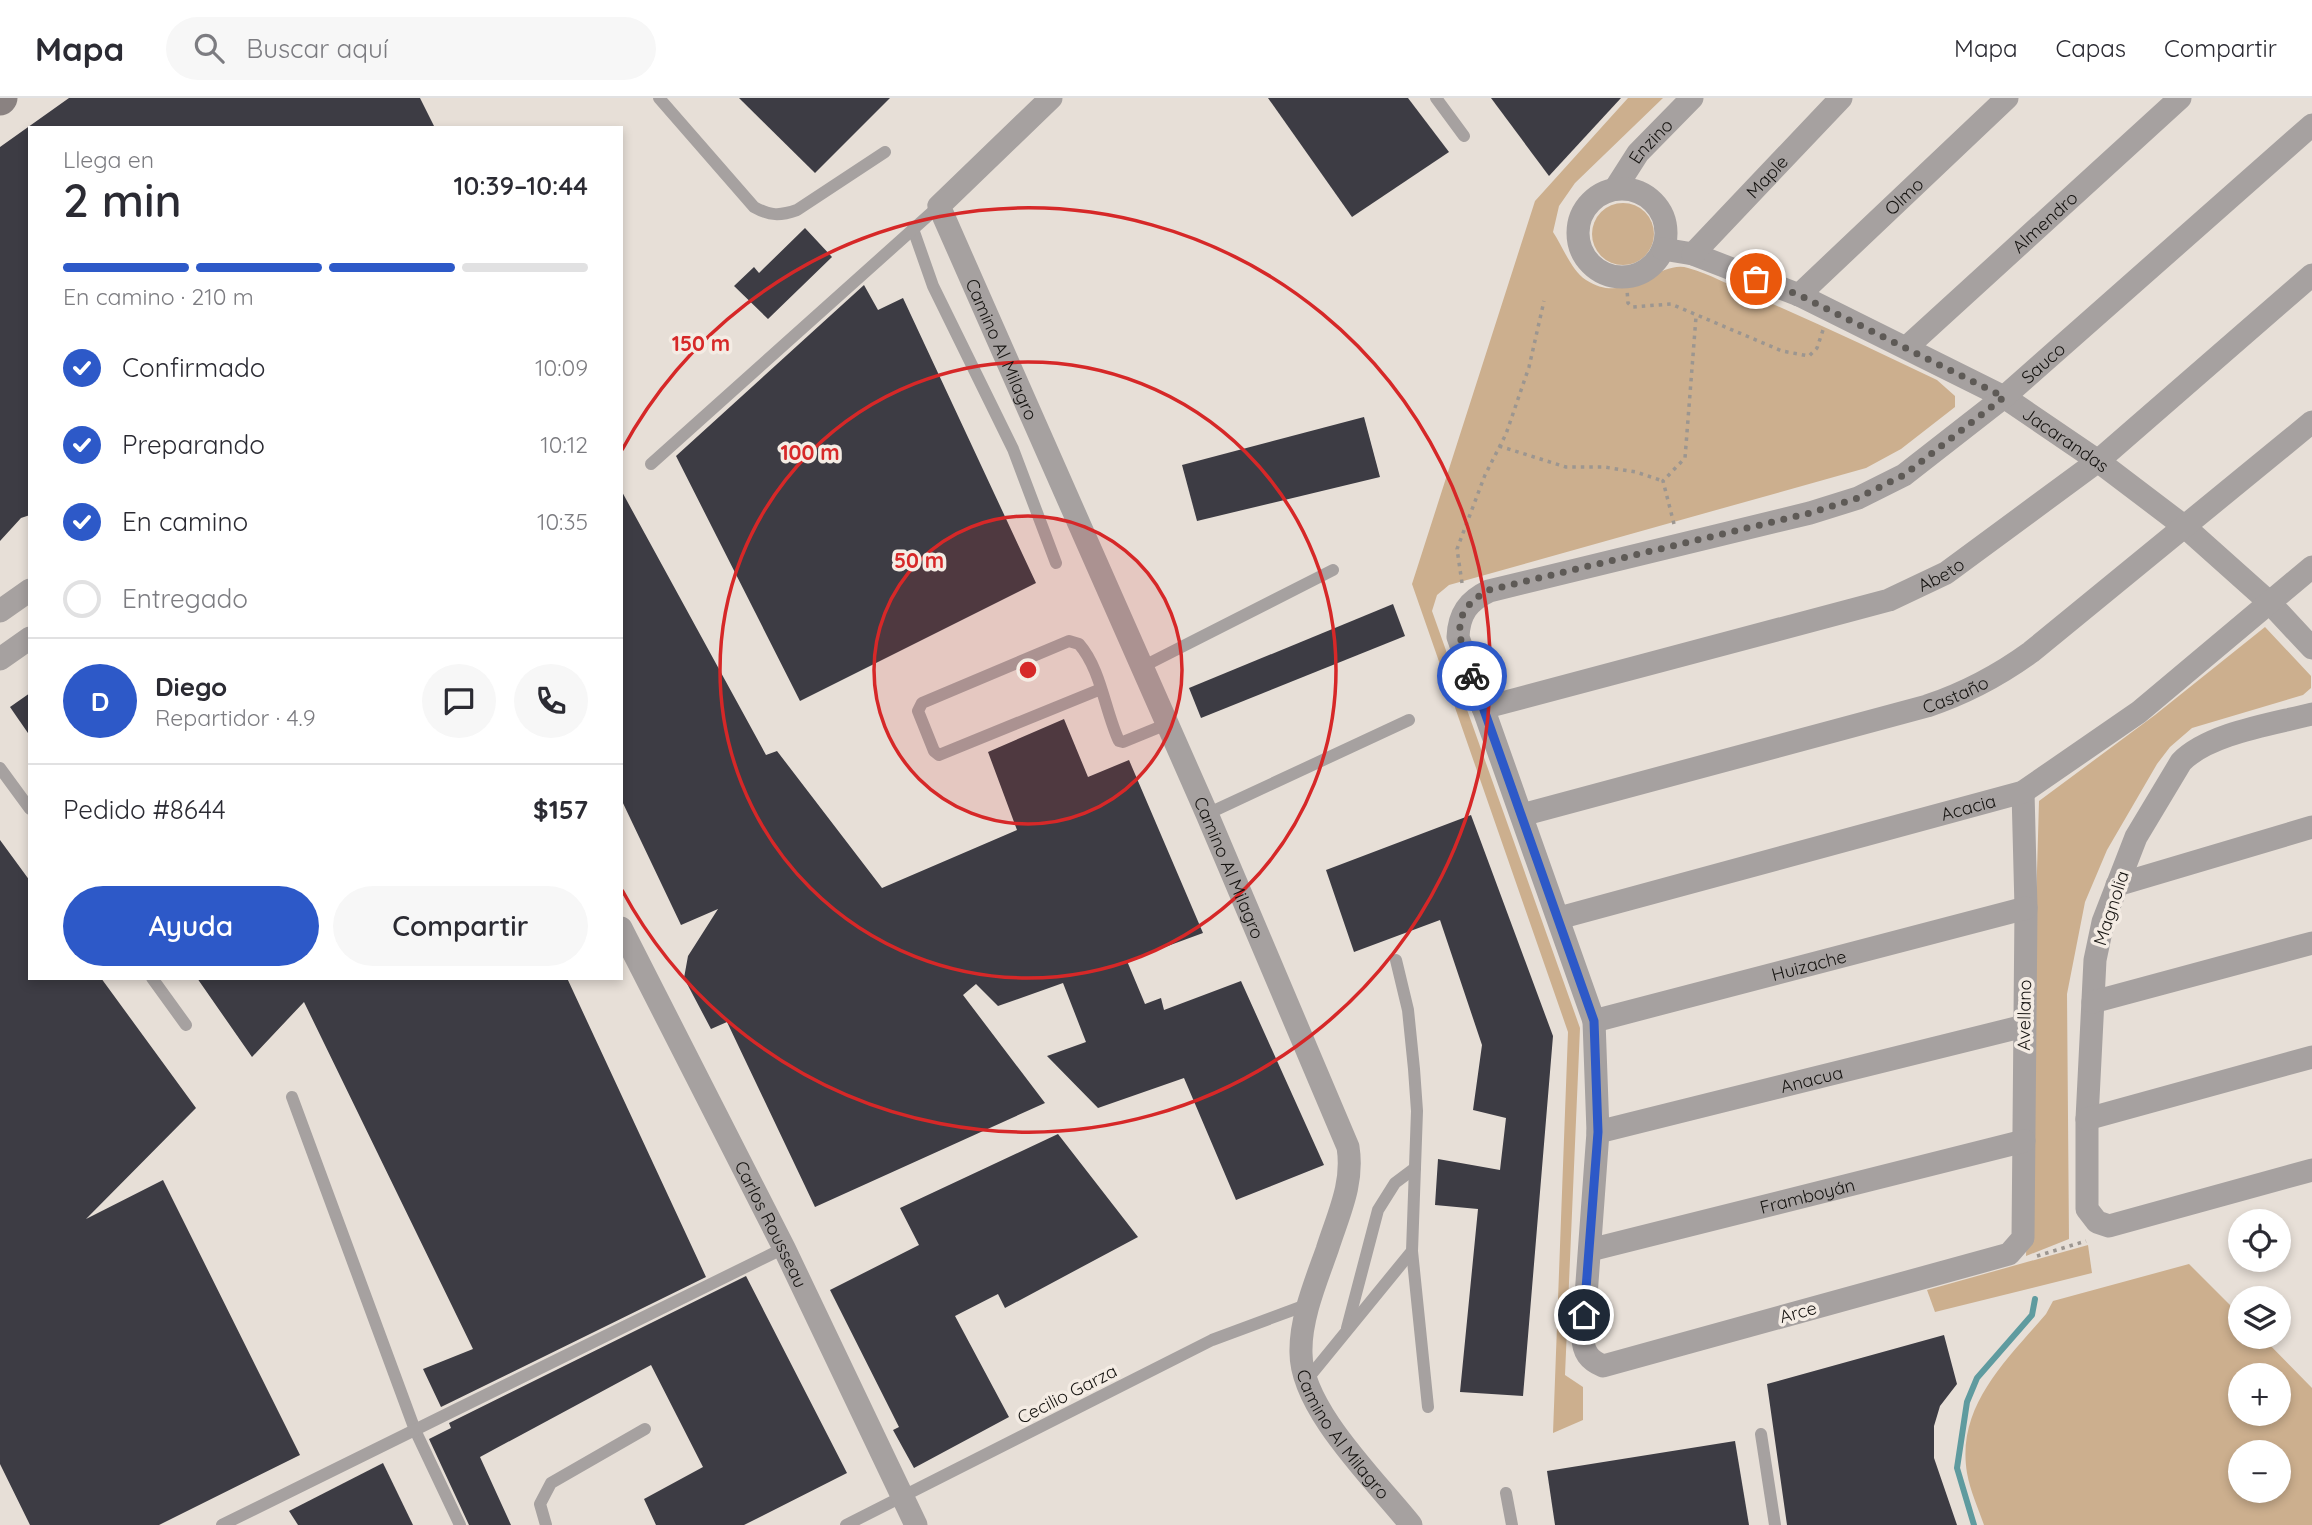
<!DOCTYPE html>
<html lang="es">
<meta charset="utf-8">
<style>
:root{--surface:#fff;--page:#f7f7f7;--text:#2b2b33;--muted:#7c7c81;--line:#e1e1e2;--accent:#2d59c8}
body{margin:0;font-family:Quicksand,sans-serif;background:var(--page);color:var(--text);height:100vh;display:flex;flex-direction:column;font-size:26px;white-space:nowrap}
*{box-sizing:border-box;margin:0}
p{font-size:23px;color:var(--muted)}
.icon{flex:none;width:38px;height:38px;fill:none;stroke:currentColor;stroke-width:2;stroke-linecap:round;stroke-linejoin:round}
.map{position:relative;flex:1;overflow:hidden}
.details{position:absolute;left:28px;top:28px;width:595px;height:854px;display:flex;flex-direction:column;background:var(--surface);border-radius:0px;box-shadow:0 4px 10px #0003}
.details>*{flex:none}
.controls{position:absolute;left:2228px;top:1111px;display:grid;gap:14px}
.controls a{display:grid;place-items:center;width:63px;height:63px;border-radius:50%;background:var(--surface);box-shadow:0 4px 10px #0003;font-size:35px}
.pin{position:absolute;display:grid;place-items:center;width:60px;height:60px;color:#fff;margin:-30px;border:4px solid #fff;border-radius:50%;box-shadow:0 2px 7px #0007}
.courier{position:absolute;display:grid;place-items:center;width:70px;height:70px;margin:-35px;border:5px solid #2d59c8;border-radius:50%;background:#fff;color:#222;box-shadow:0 2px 9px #0007}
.head em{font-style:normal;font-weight:600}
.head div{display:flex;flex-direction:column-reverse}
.head{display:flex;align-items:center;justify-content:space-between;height:119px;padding:0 35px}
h1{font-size:46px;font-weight:600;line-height:52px}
.bar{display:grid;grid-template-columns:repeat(4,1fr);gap:10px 7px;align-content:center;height:84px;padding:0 35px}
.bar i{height:9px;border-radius:5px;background:var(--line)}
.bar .selected{background:var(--accent)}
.bar p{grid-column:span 4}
.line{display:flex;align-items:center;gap:18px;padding:0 35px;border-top:2px solid var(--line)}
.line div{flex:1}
.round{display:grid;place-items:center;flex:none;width:74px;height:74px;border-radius:37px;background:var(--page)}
ol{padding:0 35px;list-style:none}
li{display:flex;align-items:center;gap:21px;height:77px}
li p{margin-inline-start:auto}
li .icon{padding:7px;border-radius:50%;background:var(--accent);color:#fff;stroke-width:4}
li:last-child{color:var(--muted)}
li i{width:38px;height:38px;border:4px solid var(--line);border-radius:50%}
.action{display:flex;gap:14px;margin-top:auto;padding:14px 35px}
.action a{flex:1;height:80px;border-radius:42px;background:var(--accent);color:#fff;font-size:28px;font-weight:600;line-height:80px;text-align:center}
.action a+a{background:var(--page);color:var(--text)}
header{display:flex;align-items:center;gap:42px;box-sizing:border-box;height:98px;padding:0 35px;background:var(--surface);border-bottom:2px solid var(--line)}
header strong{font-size:33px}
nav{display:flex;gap:38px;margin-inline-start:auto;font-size:24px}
.search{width:490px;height:63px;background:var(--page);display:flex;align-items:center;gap:18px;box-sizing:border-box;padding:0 24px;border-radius:38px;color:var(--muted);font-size:26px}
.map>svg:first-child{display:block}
</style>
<header>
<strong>Mapa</strong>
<div class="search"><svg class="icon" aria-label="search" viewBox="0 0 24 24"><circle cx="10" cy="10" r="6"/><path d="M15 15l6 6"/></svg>Buscar aquí</div>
<nav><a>Mapa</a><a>Capas</a><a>Compartir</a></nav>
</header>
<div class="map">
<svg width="2312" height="1427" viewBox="0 0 2312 1427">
<rect width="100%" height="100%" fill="#e7dfd7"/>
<g fill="#ccaf8e" fill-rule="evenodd">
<path d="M1628,0h35l-88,85 -16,23 -6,26c10,15 18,38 33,48 41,27 73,-21 102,-12 22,6 43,18 64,27 63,27 124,56 185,85l18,16v11l-54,42 -35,19 -417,117 -12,10 -5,16 148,417 -15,347 18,12v33l-30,13 15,-401 -156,-448 123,-383z"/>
<circle cx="1623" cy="136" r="31"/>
<polygon points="2265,529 2311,578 2311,590 2303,597 2192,630 2170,649 2157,666 2107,752 2085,804 2067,896 2069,1141 2026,1158 2039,703 2155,617"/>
<polygon points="2088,1147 2092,1175 1935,1214 1927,1192"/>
<path d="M2189,1166l51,51v22h22l50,51v137h-328c-6,-17 -14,-35 -17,-52 -11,-67 39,-112 79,-159l7,-13zM2240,1278h38v38h-38zM2278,1354v39h-38v-39z"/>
</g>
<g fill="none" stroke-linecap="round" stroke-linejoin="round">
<polyline stroke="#5f9b9f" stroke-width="6" points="1974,1427 1957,1370 1967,1304 1977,1280 2032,1217 2035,1201"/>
</g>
<g fill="#3d3c44">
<polygon points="69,0 420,0 435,30 30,30 30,417 21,420 0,443 0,49"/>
<polygon points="739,0 890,0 815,75"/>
<polygon points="1268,0 1408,0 1449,54 1352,119"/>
<polygon points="1491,0 1621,0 1549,78"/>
<polygon points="805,130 832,159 768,221 734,188 754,169 759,175"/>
<polygon points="864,187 878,212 903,200 1036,485 800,603 676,358"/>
<polygon points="1364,319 1380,379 1197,423 1182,367"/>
<polygon points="621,392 766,657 777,653 882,790 1017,732 988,654 1064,621 1088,679 1129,662 1203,835 1127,863 1145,906 1161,900 1164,912 1241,883 1324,1067 1236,1102 1184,980 1098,1010 1047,958 1086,944 1063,885 998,908 976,886 963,897 1045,1005 815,1109 727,924 711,931 684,880 688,858 718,811 681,827 621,701"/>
<polygon points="1393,506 1405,538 1201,620 1189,590"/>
<polygon points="30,595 30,638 10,609"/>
<polygon points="1471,717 1553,938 1523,1298 1460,1294 1478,1111 1435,1107 1438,1061 1500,1072 1506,1020 1473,1012 1482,947 1440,822 1354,854 1326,772"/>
<polygon points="0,742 30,783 30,880 101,880 196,1010 86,1121 163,1082 300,1357 159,1427 30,1427 0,1366"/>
<polygon points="197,880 567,880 706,1179 441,1309 423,1271 473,1251 304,904 252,959"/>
<polygon points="1058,1036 1138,1139 1005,1210 998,1196 955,1218 1009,1319 914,1370 893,1332 899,1329 830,1192 919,1147 900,1110"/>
<polygon points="746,1178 847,1375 744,1427 656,1427 644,1401 703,1369 651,1267 480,1359 511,1427 469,1427 429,1341 451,1330 449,1325"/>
<polygon points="1944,1237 1957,1286 1940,1308 1934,1328 1934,1360 1957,1427 1787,1427 1767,1286"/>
<polygon points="1735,1343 1749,1427 1555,1427 1547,1373"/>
<polygon points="383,1365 413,1427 298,1427 289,1413"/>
</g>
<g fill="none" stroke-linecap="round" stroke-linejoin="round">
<g stroke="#9c9690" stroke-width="3.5" stroke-dasharray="3.5 5" stroke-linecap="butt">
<polyline points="1626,178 1628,205 1632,209 1671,206 1782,253 1809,258 1817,250 1823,232"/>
<polyline points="1499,348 1566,369 1604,369 1636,374 1663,383"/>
<polyline points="1674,426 1663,383 1685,360 1696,219"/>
<polyline points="1462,485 1457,451 1485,377 1506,336 1529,269 1544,203"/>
<polyline points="2037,1158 2086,1143"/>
</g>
<g stroke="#a6a1a0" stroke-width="12">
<path d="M659,0l95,109c16,9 26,9 43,3l88,-58"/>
<polyline points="1436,0 1464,38"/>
<polyline points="913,131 933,188 1013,351 1056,465"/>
<polyline points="651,366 939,108"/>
<polyline points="1142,569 1333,472"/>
<path d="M1101,591l-162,66 -5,-4 -16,-40 4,-8 147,-62 10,3c22,25 26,67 40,97l4,1 44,-18"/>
<polyline points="0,670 30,711"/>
<polyline points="1207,716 1409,622"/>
<polyline points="152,880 186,927"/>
<polyline points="292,999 415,1332 460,1427"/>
<polyline points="1412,1153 1428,1309"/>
<polyline points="1347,1230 1378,1112 1395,1085 1415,1070"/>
<polyline points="1305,1284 1412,1153 1417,1013 1414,971 1408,912 1396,862"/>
<polyline points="1761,1336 1775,1427"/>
<polyline points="1506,1395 1512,1427"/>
<polyline points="222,1427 784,1150"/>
<polyline points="546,1427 540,1406 551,1385 645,1331"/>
<polyline points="846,1427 1212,1242 1309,1206"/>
</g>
<g stroke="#a6a1a0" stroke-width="23">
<path id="s1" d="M1051,0l-112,108 268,608 141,333c6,37 -10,68 -21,103 -11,31 -27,69 -26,103 0,56 75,128 110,172"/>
<path id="s2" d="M1615,91l23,-36 54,-55"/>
<circle cx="1622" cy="135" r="44"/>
<path id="s3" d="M1663,151l30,5 106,41 205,102 94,64 87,66 84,75 43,46"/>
<path id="s4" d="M1693,156l148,-156"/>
<path id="s5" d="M1799,197l208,-197"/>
<path id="s6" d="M1907,249l273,-249"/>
<polyline points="0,513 30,492"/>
<polyline points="0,561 30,540"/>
<path id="s7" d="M1483,610l406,-108 57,-27 152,-112 214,-186"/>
<path d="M2312,616c-38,10 -103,19 -131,48l-45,75 -33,85 -8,38 -8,159v90l10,13 12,4 203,-56"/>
<path id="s8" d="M2023,694l3,116 -3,330 -14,16 -406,112c-14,-6 -20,-14 -20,-29l15,-205 -4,-111 -136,-384c1,-23 10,-36 31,-46l321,-78 48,-15 46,-23 100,-78 308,-272"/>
<path id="s9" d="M1522,717l405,-109c39,-13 71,-30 104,-54l281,-230"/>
<polyline points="2117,787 2312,729"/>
<path id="s10" d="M1559,820l464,-126 116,-80 173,-145"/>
<path id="s11" d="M621,830l163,320 132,277"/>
<polyline points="2093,904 2312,845"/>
<path id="s12" d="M1594,923l432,-113"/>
<polyline points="2087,1021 2312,959"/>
<path id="s13" d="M1598,1034l426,-106"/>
<path id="s14" d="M1590,1152l434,-109"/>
</g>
<polyline stroke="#8a8281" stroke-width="33" points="0,1 1,0"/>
</g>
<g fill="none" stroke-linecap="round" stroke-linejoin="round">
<path stroke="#5e5a56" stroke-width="7" stroke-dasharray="0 12.6" d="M1472,578c-13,-38 -25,-63 17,-86l321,-77 48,-15 46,-23 100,-78 -205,-102 -43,-16"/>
<polyline stroke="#2d59c8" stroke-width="9" points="1472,578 1594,923 1598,1034 1584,1217"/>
</g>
<circle cx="1028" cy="572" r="154" fill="#d62828" fill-opacity=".12"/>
<g fill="none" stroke="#d62828" stroke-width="3.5">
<circle cx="1028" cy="572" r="154"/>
<circle cx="1028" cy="572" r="308"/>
<path d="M622 352A462 462 0 1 1 622 792"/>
</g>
<g text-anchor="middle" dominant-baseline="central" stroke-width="7" stroke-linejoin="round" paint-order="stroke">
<g font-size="18" fill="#151310" stroke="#f4ece4">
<text stroke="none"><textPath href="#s2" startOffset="60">Enzino</textPath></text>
<text stroke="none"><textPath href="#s4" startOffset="107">Maple</textPath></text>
<text stroke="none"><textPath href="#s5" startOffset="144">Olmo</textPath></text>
<text stroke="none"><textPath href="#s6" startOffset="186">Almendro</textPath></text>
<text stroke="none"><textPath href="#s1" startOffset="312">Camino Al Milagro</textPath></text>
<text stroke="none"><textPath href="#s8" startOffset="2320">Sauco</textPath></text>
<text stroke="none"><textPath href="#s3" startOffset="448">Jacarandas</textPath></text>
<text stroke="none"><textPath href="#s7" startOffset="478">Abeto</textPath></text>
<text stroke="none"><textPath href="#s9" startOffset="450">Castaño</textPath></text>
<text stroke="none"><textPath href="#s10" startOffset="424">Acacia</textPath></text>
<text stroke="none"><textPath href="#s1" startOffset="878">Camino Al Milagro</textPath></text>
<text transform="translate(2111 810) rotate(-72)">Magnolia</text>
<text stroke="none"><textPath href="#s12" startOffset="222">Huizache</textPath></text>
<text transform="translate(2024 917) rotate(-89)">Avellano</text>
<text stroke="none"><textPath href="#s13" startOffset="220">Anacua</textPath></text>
<text stroke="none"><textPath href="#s14" startOffset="224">Framboyán</textPath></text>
<text stroke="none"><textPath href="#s11" startOffset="332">Carlos Rousseau</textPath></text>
<text transform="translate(1798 1214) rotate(-15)">Arce</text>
<text transform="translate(1067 1296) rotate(-27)">Cecilio Garza</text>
<text stroke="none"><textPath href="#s1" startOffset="1488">Camino Al Milagro</textPath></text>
</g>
</g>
<circle cx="1028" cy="572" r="10" fill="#d62828" stroke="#f4ece4" stroke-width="3.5"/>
<g font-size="21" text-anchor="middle" font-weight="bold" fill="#d62828" stroke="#f4ece4" stroke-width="7" stroke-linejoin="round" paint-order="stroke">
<text x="701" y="253">150 m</text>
<text x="810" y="362">100 m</text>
<text x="919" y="470">50 m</text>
</g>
</svg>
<div class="controls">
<a><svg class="icon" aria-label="locate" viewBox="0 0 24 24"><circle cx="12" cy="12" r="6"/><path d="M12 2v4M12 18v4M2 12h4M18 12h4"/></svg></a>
<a><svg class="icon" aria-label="layers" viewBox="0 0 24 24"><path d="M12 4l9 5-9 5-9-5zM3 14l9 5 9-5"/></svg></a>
<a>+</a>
<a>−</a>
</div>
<div class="pin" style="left:1756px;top:181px;background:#ea580c"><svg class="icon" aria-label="bag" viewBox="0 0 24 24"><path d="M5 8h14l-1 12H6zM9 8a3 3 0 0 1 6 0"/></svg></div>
<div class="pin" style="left:1584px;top:1217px;background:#1f2937"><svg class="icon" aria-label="home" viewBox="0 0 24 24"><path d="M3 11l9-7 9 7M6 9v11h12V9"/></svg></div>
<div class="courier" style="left:1472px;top:578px"><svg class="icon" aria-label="bike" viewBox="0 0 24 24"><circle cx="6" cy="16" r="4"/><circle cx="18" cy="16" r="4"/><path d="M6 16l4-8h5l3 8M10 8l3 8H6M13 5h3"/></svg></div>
<section class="details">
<div class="head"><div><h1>2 min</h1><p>Llega en</p></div><em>10:39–10:44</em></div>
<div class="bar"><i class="selected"></i><i class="selected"></i><i class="selected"></i><i></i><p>En camino · 210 m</p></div>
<ol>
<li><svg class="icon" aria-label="check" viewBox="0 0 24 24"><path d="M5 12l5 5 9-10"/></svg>Confirmado<p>10:09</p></li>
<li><svg class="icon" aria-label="check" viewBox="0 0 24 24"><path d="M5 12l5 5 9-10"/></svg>Preparando<p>10:12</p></li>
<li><svg class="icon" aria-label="check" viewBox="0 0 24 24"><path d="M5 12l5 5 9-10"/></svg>En camino<p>10:35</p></li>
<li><i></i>Entregado</li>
</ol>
<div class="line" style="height:126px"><b class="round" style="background:var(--accent);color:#fff">D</b><div><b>Diego</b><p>Repartidor · 4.9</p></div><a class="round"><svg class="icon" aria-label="chat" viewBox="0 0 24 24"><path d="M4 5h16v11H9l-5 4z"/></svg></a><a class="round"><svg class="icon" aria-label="phone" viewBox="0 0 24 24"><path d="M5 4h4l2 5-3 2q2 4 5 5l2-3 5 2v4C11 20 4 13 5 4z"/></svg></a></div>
<div class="line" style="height:91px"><div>Pedido #8644</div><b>$157</b></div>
<div class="action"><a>Ayuda</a><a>Compartir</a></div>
</section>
</div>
